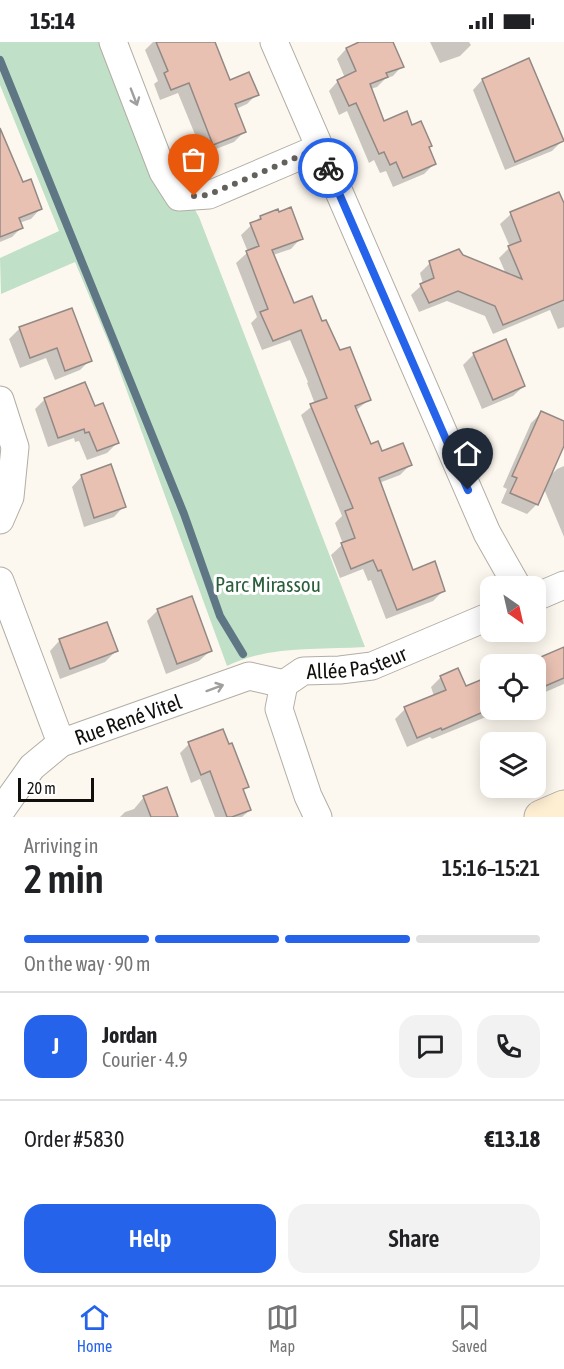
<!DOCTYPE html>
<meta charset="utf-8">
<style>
:root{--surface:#fff;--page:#f2f2f2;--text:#202124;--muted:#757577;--line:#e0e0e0;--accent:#2563eb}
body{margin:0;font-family:"Asap Condensed",sans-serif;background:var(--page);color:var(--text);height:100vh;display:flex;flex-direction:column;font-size:22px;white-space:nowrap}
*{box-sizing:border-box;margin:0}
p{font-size:20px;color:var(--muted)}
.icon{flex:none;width:33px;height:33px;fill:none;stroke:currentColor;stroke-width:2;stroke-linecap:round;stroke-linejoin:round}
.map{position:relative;height:775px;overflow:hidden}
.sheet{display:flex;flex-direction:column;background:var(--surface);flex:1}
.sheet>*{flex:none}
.needle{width:39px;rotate:146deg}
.buttons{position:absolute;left:480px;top:534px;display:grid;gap:12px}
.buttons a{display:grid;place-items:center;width:66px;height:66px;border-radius:12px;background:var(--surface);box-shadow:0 3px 15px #0003;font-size:30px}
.scale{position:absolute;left:18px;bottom:15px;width:76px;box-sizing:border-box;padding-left:6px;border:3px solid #100f0c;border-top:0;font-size:16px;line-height:21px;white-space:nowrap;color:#100f0c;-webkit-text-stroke:4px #fff;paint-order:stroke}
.pin{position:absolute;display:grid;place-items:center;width:51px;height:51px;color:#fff;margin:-62px -26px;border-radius:50% 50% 50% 0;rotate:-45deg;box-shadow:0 0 6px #0007}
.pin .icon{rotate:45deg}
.courier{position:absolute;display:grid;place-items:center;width:60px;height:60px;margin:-30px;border:4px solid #2563eb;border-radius:50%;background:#fff;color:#222;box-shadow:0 2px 8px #0007}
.summary em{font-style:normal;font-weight:600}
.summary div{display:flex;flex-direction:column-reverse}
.summary{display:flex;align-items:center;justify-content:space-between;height:102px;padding:0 24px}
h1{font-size:39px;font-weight:600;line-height:45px}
.bar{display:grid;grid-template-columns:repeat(4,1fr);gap:9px 6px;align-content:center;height:72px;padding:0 24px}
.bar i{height:8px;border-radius:4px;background:var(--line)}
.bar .active{background:var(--accent)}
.bar p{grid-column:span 4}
.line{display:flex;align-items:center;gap:15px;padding:0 24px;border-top:2px solid var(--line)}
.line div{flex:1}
.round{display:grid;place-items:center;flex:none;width:63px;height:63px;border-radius:18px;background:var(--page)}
.button{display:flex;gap:12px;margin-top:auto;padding:12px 24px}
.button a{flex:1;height:69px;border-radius:18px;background:var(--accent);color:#fff;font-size:24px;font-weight:600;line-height:69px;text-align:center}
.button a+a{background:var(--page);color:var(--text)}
.status{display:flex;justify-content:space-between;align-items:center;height:42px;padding:0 30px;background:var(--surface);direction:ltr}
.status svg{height:16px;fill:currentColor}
.tab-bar{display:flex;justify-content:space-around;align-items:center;height:84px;border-top:2px solid var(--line);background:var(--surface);font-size:16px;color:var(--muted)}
.tab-bar a{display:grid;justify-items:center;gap:3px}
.tab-bar .active{color:var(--accent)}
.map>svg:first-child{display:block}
</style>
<div class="status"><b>15:14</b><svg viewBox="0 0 49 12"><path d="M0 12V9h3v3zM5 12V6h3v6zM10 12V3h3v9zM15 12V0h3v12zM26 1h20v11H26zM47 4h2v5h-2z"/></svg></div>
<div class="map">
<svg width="564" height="775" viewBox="0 0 564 775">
<rect width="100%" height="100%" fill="#fdf8ef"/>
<path fill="#c1e0c8" d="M0,0h101l98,175 166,430c-45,3 -96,-2 -138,19l-114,-313 -38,-91 -74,32 -1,-36 59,-27 -59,-146z"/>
<g fill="#0003">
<polygon points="153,0 213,0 229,40 257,52 247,62 236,67 244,90 234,100 203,112 178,51 160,58 154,42 158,39 145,8"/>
<polygon points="363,0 392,0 402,24 393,34 385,37 377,45 370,47 384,81 412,85 434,122 424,132 393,145 386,129 380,131 374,118 369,121 347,69 339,73 329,49 338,39 345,36 337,17 346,7"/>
<polygon points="430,0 469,0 471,3 460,14 440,21"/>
<polygon points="528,18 562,99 552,109 505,128 473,48 482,38"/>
<polygon points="0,87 22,142 40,167 31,177 19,181 21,186 12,195 0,200"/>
<polygon points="558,152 564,165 564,285 558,287 550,268 493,292 485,274 447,259 419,270 411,253 423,242 420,231 430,221 461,214 506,232 499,216 510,205 500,182 511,172"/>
<polygon points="277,169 301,196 291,207 273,213 294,263 322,281 370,357 355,369 370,404 381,411 410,423 400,433 379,441 412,529 444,548 433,559 386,577 371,538 368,539 363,527 340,536 331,513 343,502 335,481 342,474 301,373 315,362 307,341 308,340 290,298 262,308 251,281 257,275 236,221 248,210 241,193 260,175"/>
<polygon points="20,286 90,318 80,328 55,338 46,316 20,326 9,297"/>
<polygon points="474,312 524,344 513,354 482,367 463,323"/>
<polygon points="45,357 94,366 117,401 107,411 87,418 79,399 75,400 74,396 48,405 35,367"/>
<polygon points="542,370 564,380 564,400 549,435 557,427 564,424 564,495 544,447 537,462 527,472 501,461 507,447 503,445 531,381"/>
<polygon points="82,434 124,464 114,475 84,485 72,445"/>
<polygon points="158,568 210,609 199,619 166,632 147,579"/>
<polygon points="60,598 116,609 105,620 60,637 50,609"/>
<polygon points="564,607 564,642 536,654 536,622 527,622"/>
<polygon points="441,635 465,646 490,635 490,668 503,668 432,697 430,695 407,705 395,677 405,667 434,654 431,645"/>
<polygon points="189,702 247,744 243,749 250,768 242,775 215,775 200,737 191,741 180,711"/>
<polygon points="144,755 177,775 120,775 125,770 134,767"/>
</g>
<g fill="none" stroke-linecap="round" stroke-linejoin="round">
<polyline stroke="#5f7684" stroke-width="8" points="0,18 184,472 220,574 243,612"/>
</g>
<g fill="#e8c1b2" stroke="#928985" stroke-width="1.5">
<polygon points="156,0 215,0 230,38 249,30 259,53 235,62 246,90 213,103 189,41 171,48 164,31 168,29"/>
<polygon points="359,0 393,0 404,25 386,31 388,35 370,42 384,79 407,69 412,83 421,79 432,104 429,105 436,122 403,136 396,120 390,123 384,110 379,112 356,61 349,64 337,38 356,29 346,6"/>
<polygon points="529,16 564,99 515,120 482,37"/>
<polygon points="0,86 23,140 31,137 42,167 19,176 23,186 0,195"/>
<polygon points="559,150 564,161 564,258 503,283 495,264 458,249 429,261 420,242 434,236 429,219 459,207 463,213 522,237 508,204 521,199 510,170"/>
<polygon points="291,165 303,197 272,208 294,261 312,254 322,279 326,278 340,308 350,305 371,358 355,364 371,402 378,399 382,409 403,401 412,423 379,436 413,528 435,519 445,549 397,568 381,528 378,529 373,518 351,527 341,501 355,496 345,469 353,466 310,362 327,356 301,288 273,299 260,270 268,267 246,209 259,204 250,181 261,177 260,174 278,167 279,170"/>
<polygon points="72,266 92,319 65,329 57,306 30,316 19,285"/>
<polygon points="506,297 525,344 493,358 473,311"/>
<polygon points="85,340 95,364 103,361 119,401 97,409 89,390 85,391 84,387 58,396 44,356"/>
<polygon points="541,369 564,379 564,404 538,463 510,451 517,436 512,434"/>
<polygon points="111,422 126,465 94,476 81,433"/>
<polygon points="192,554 212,609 177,622 157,567"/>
<polygon points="107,580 118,609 70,627 59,597"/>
<polygon points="564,605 564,636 536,648 536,617"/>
<polygon points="458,626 466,644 490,634 490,667 442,688 441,686 417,696 404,665 446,648 440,634"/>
<polygon points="223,687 229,702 232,701 249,745 243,747 251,768 232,775 227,775 210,729 201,733 188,700"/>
<polygon points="167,745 178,775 151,775 143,754"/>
</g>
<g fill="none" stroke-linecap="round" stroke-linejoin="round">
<defs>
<g id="minor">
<polyline points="113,0 163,130 179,155 209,153 319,106"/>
<polyline points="274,0 487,491 517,544"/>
<polyline points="0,358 15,405 10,455 0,478"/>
<polyline points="0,539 61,701"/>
<polyline points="536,555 564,543"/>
<path id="s1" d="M0,770l32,-45 29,-24 188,-67 35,8"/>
<path id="s2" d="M318,775l-10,-21 -29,-87 5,-25 19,-13 37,-1 32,-4 118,-50"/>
</g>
<polyline id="secondary" points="541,775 564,765"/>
</defs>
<use href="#minor" stroke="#b2aea5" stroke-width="29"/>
<use href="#secondary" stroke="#b2aea5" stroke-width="35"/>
<use href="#minor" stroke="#fff" stroke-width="27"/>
<use href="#secondary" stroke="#feeed2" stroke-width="33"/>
</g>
<defs><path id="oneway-shaft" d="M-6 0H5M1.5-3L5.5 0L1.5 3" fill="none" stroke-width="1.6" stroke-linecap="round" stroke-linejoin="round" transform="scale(1.5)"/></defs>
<g stroke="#9f9f9e">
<use href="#oneway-shaft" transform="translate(134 55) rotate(69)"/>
<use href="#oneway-shaft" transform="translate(215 646) rotate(-20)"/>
</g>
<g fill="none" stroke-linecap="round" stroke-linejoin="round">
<polyline stroke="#63615b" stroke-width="6" stroke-dasharray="0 10.8" points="194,154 208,153 319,106 328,126"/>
<polyline stroke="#2563eb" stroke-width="8" points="328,126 468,448"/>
</g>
<g text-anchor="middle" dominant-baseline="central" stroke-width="6" stroke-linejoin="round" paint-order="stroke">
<g font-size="21" fill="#2c5e3c" stroke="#fff">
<text x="268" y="542">Parc Mirassou</text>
</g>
<g font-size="21" fill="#100f0c" stroke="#fff">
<text stroke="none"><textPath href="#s2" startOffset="218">Allée Pasteur</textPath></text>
<text stroke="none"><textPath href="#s1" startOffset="164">Rue René Vitel</textPath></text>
</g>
</g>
</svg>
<div class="buttons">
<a><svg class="needle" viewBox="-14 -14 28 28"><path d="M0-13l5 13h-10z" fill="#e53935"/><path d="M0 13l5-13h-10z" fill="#757577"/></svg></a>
<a><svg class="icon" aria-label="locate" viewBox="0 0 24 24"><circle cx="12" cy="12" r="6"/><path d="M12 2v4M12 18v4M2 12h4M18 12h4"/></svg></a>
<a><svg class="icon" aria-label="layers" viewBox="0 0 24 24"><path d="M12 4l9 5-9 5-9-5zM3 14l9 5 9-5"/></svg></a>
</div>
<div class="scale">20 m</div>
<div class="pin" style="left:194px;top:154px;background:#ea580c"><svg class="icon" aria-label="bag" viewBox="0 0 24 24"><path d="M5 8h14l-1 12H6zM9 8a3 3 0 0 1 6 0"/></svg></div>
<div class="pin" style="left:468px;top:448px;background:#1f2937"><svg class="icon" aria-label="home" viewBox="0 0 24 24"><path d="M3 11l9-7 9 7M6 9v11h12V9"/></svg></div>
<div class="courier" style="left:328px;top:126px"><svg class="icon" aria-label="bike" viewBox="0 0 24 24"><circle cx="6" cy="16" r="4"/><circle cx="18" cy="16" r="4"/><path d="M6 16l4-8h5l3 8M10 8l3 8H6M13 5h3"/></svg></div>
</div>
<section class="sheet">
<div class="summary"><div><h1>2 min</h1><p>Arriving in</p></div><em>15:16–15:21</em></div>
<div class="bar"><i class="active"></i><i class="active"></i><i class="active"></i><i></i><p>On the way · 90 m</p></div>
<div class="line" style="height:108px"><b class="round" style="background:var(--accent);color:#fff">J</b><div><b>Jordan</b><p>Courier · 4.9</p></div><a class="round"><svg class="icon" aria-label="chat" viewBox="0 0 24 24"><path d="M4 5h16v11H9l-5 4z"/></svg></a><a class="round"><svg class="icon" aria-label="phone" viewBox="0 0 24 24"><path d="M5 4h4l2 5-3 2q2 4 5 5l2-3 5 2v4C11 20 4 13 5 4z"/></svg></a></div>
<div class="line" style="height:78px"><div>Order #5830</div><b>€13.18</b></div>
<div class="button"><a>Help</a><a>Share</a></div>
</section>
<nav class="tab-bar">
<a class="active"><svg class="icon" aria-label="home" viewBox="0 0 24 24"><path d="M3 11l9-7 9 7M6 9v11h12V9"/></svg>Home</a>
<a><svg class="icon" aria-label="map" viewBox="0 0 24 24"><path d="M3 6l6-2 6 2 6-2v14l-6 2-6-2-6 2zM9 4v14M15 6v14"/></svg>Map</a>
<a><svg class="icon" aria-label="saved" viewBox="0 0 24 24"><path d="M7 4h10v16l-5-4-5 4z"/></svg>Saved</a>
</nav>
